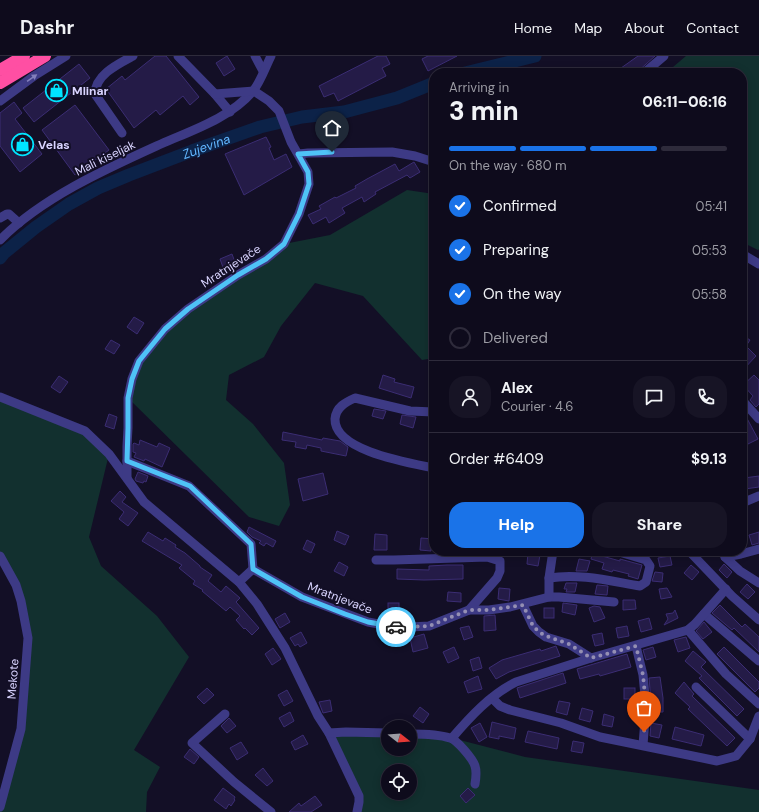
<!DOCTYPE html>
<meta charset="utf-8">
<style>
:root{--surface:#0e0b1c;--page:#171425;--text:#f1f3f6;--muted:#9b9ba3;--line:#2e2b3b;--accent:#1a73e8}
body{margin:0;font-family:"DM Sans",sans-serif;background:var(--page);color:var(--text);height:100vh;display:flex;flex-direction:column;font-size:15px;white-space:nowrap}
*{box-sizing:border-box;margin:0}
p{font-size:13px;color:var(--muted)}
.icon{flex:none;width:22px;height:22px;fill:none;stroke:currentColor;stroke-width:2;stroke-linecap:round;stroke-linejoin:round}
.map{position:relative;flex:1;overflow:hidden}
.details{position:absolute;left:429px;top:12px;width:318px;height:488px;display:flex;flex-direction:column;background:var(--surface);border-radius:16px;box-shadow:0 2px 10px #0003,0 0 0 1px var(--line)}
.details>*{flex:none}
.needle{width:26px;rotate:107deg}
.tools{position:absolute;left:381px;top:664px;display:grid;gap:8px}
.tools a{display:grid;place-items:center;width:36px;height:36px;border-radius:50%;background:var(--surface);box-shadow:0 2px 10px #0003,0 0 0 1px var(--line);font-size:20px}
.pin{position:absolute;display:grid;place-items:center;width:34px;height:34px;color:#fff;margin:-41px -17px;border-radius:50% 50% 50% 0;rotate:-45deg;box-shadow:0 0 4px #0007}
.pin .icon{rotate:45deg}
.courier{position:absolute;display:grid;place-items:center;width:40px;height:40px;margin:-20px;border:3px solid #4fc3f7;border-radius:50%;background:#fff;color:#222;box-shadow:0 1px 5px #0007}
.overview em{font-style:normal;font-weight:800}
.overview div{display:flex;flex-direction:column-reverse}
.overview{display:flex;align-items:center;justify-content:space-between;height:68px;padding:0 20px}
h1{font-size:26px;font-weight:800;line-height:30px}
.bar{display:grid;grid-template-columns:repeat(4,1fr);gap:6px 4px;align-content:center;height:48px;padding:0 20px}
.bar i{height:5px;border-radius:3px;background:var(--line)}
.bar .active{background:var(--accent)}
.bar p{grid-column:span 4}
.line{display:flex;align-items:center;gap:10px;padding:0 20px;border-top:1px solid var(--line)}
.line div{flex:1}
.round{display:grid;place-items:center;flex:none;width:42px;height:42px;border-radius:16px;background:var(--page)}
ol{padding:0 20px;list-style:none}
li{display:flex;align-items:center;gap:12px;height:44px}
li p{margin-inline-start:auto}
li .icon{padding:4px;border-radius:50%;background:var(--accent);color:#fff;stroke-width:4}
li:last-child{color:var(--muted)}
li i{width:22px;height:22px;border:2px solid var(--line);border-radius:50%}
.button{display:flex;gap:8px;margin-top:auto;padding:8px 20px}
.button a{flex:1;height:46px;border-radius:16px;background:var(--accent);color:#fff;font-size:16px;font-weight:800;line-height:46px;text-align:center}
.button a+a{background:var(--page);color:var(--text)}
header{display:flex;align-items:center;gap:24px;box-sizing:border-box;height:56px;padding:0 20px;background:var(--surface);border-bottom:1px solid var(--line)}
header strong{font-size:19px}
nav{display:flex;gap:22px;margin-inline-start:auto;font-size:14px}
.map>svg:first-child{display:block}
</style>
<header>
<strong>Dashr</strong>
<nav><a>Home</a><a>Map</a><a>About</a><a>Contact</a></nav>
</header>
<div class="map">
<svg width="759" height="756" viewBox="0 0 759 756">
<rect width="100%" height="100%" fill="#130f26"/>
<g fill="#12302f" fill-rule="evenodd">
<polygon points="686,0 759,0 759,193 758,194 742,186 742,17 666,17"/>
<polygon points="407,134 434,138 434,302 422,304 363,240 315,227 281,270 264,301 229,319 226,344 253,368 284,407 290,449 279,470 249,461 128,342 139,305 165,273 284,188 330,179"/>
<polygon points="0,341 85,375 109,398 89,481 101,510 157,560 189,601 134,694 160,711 147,736 146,756 0,756 0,751 21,673 28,582 21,545 0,500"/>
<path d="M329,677l59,1v15h22v-15l42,4 73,19 234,33v22h-402l2,-4zM388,715h22v22h-22z"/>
</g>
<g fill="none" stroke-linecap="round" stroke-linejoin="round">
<g stroke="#0c2248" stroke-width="13">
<polyline points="465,17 535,0"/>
<path id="s1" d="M0,202l4,-5 32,-26 33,-23 29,-16 31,-13 63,-24 68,-24 42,-10 42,-5 53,-14 37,-15"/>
</g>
</g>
<g fill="#241b47" stroke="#3b2d73">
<polygon points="155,0 166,0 199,41 190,49 183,40 160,59 156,54 134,72 106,33 122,20 125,24"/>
<polygon points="227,0 235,13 224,20 216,7"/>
<polygon points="378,0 386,0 390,8 382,12 386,20 338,45 334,37 324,41 319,30"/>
<polygon points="428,0 457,0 428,15 422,3"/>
<polygon points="638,0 655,0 636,17 614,17"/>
<polygon points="79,8 90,22 34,66 23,52"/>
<polygon points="14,46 22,57 15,63 42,98 20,116 0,90 0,57"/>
<polygon points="75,49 109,94 75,119 42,74"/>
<polygon points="266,81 271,91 269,92 274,104 286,98 292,111 244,139 225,98"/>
<polygon points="414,106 420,116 410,122 407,119 375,136 376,138 364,146 362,141 342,152 345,157 329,167 326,161 313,168 308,159 321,153 319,150 335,141 336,142 356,132 355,130 367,123 395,108 399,115"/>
<polygon points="232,198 236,209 224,214 220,203"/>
<polygon points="134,261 144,267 137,278 127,271"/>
<polygon points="742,279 750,284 746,290 756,300 742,315"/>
<polygon points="111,284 120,289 114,298 105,293"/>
<polygon points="383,319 395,323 394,326 414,331 411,342 379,332"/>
<polygon points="754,319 759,324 759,348 756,351 750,344 753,340 743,329"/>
<polygon points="59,320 68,326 60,337 51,331"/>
<polygon points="374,353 386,355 383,363 372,360"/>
<polygon points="742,353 758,383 748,388 742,377"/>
<polygon points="109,358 117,361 114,373 105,370"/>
<polygon points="402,359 416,361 413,372 400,368"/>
<polygon points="283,376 322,384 323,382 340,385 348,391 346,400 321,395 321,392 307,389 306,393 295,391 296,386 282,384"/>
<polygon points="140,384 157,391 159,387 170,392 162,411 145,403 144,405 134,401 136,397 133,396 133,388 134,387 139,389"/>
<polygon points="138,416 148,420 146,426 144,425 143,427 136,425 135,423"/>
<polygon points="323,417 328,438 303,445 298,423"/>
<polygon points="759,420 759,431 745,433 744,422"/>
<polygon points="120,435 126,441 122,446 138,457 128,470 119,463 124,456 111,445"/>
<polygon points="249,471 276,485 273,491 266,487 264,490 259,487 261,485 252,481 247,476"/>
<polygon points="337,475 349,480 345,489 334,484"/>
<polygon points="148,476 163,485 165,482 176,489 175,491 185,497 200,510 200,511 212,519 208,525 221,536 226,530 240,542 236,546 259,572 252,579 245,572 244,573 236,564 240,560 230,551 226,555 202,535 203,534 193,528 195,525 179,512 182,509 142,485"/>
<polygon points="759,476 759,487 752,489 749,479"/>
<polygon points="375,478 387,479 387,494 374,494"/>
<polygon points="421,482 434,483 433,489 431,489 431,495 420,494"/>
<polygon points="307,484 315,488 311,497 303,493"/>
<polygon points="593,495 603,495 602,500 620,505 620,503 642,509 638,523 628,520 629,518 613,514 612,516 602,513 604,507 591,503"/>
<polygon points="528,497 540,499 538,510 527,508"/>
<polygon points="670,500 672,509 660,511 658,502"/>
<polygon points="579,503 590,505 587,515 576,515"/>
<polygon points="339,506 348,511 344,520 334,515"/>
<polygon points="724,508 732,516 727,522 719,514"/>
<polygon points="447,509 463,509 463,523 424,524 397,523 397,513 429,514 429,510"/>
<polygon points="691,509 699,516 692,524 684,517"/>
<polygon points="655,516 663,517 662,526 652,525"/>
<polygon points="566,527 577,527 575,536 566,536 567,533 564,533"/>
<polygon points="747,528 755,536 748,543 740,536"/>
<polygon points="597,529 608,530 607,539 595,538"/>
<polygon points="499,532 510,533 509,545 498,543"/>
<polygon points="667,532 672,541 661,543 659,533"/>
<polygon points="448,536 461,537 461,546 447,545"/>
<polygon points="623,544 635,544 636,553 623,554"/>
<rect x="388" y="547" width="11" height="12"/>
<polygon points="563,547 577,549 575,559 562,556"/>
<polygon points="720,549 742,571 745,568 759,581 759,596 734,572 732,574 712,557"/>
<polygon points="594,550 600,551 605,562 594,566 589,552"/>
<rect x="544" y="552" width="10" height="10"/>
<polygon points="675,554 678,562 664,569 668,563 666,558 673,557"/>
<polygon points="285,557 290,566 280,572 275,563"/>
<polygon points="495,559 496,574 484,575 484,560"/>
<polygon points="649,562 652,573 641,576 638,565"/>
<polygon points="704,566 712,576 703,583 696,575"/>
<polygon points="469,570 473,581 464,584 460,572"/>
<polygon points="627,570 629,580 618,582 616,572"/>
<polygon points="301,576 307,587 300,591 298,588 295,590 290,582"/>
<polygon points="602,577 604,588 595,590 592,579"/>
<polygon points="424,578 428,592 413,596 410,582"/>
<polygon points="686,581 690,592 678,596 674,584"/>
<polygon points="556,590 560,600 509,616 496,623 489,612 502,604 540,593 541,595"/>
<polygon points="454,591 459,602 448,607 443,596"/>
<polygon points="653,591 656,601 646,604 643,594"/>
<polygon points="724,591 759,626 759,632 755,636 717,598"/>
<polygon points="273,592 281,603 272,609 265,598"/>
<polygon points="693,595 706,606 701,611 744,653 737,660 699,622 702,620 685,605"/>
<polygon points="627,598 631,611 600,620 599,618 580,623 577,613"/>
<polygon points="479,601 482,612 473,615 470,604"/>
<polygon points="563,617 566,627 520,642 517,632"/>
<polygon points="478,620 482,633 468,637 464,626"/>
<polygon points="660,621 663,642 663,656 652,656 649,622"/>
<polygon points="684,626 694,638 692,640 735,682 727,690 688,653 690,651 675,637"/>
<polygon points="207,632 214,639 204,648 197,641"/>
<rect x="624" y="632" width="11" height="11"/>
<polygon points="287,634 293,645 284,650 278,639"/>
<polygon points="330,644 332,655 323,657 319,646"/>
<polygon points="559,645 570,647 567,659 556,656"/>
<polygon points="420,651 429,658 423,667 413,660"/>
<polygon points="582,652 593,655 590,666 579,663"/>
<polygon points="290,656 294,665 284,671 279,662"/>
<polygon points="604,658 614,661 612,671 602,669"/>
<polygon points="229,662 236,670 227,677 221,670"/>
<polygon points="492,666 516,672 514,683 499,680 499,683 489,681"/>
<polygon points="480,667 487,681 479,686 471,672"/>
<polygon points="651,667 662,669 659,682 650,680"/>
<polygon points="675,671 704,679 701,690 672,683"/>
<polygon points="528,675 559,682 557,693 525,686"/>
<polygon points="303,679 308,688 295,694 291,686"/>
<polygon points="573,685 584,687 582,697 571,695"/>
<polygon points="241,686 248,697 237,704 230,692"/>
<polygon points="190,693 199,701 194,708 184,701"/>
<polygon points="263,712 273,725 267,730 255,719"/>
<polygon points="223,732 235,741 234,743 235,744 231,750 229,748 226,753 214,744"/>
<polygon points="468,732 475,739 466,747 460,740"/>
<polygon points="315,740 322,749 311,756 289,756 299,747 301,750"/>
</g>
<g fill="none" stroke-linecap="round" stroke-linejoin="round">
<g stroke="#3d3a85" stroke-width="9">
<polyline points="178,0 215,38 230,56"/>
<polyline points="255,0 263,15"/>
<polyline points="644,17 664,0"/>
<polyline points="0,45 34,20 66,0"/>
<path d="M122,77l-27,-39c0,-19 23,-30 38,-38"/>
<polyline points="299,98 308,97 392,96 415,100 434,106"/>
<polyline points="0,162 7,158 9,158 19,167"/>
<path d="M0,184c43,-43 106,-71 161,-96 32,-14 69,-26 92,-53 7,-8 13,-25 18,-35"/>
<polyline points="742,198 759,208"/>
<polyline points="0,341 85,375 109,398 144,446 239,526 257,548 285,592 318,660 329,677 359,740 359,746 357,756"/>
<polyline points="742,344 759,363"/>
<path d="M434,356l-24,-1 -55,-13c-9,4 -19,9 -20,21 -1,32 75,44 99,49"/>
<polyline points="127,405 189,430 251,488 253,513"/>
<polyline points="127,422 127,390 128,372 128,342 132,323 139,305 165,273 188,253 238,219 266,203 284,188 299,158 309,128 308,116 291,86 279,55 269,45 254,35 215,38"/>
<polyline points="742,447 759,440"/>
<polyline points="689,495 732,540 759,564"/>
<polyline points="0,500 16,529 21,545 28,582 21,673 0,751"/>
<polyline points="725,501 740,515 759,527"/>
<polyline points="725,501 741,498 759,493"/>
<polyline points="376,504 394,504 487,501 500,505 500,515 497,522 469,554"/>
<polyline points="253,513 302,541 368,566 389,570 410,571 429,570 469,554 489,554 510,551 549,541 559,541 614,546"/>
<path d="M549,522c30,-5 61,3 91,8l6,-4 4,-16 -4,-6 -30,-9"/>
<polyline points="239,526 253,513"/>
<polyline points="549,541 549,522 553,495"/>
<polyline points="523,549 533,570 539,576 546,581 569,588 591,602"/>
<polyline points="704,558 759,605"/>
<polyline points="688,574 726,618 759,648"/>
<polyline points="636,590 643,619 646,650 643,689"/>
<polyline points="696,631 750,683"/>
<polyline points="492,642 500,650 510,654 561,667 600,681 717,705 736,700 750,683 759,660"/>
<polyline points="225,658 192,687 234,726 271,756"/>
<polyline points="329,677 346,676 388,677"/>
<path d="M410,678c13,0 28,0 40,4 7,2 23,21 25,28 2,6 1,12 0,18"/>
<path d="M452,682c18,-21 38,-43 64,-56l75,-24 97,-28 7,-6 31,-35"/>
</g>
<g stroke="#ff4fa3" stroke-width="12">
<polyline points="0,14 24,0"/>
<polyline points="0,27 45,0"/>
</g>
</g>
<defs><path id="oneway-solid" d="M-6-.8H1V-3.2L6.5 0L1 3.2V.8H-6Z"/></defs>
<use fill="#837fbc" href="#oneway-solid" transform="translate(32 22) rotate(-35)"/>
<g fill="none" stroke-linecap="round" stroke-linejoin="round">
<polyline stroke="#948fb3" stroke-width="4" stroke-dasharray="0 7.2" points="396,571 410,571 429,570 469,554 489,554 523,549 533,570 539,576 546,580 569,588 591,602 636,590 643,619 646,650 644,676"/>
<polyline stroke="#4fc3f7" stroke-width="5" points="332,96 298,98 308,116 309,128 299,158 284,188 266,203 238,219 188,253 165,273 139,305 132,323 128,342 128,372 127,405 190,430 251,488 253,513 302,541 345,558 368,566 396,571"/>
</g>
<defs>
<symbol id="shop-ring" viewBox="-11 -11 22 22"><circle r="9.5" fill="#130f26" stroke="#00e5ff" stroke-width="1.5"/><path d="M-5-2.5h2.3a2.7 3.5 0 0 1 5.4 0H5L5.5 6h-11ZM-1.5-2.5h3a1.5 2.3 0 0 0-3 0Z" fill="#00e5ff"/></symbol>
</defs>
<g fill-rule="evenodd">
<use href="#shop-ring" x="44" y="22" width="25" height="25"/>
<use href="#shop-ring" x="10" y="76" width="25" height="25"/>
</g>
<g text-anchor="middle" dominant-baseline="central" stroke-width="4" stroke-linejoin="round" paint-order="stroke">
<g font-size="12" font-weight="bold" fill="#d9d4ff" stroke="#130f26" text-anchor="start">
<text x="72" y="35">Mlinar</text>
<text x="38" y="89">Velas</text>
</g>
<g font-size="12" fill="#d9d4ff" stroke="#130f26">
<text transform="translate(105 102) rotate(-26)">Mali kiseljak</text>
<text transform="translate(231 210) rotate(-33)">Mratnjevače</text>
<text transform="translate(340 542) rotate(21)">Mratnjevače</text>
<text transform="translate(13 623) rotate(-86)">Mekote</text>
</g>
<g font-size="13" font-style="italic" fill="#62b6ff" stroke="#130f26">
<text stroke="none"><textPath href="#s1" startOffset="237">Zujevina</textPath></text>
</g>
</g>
</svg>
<div class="tools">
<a><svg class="needle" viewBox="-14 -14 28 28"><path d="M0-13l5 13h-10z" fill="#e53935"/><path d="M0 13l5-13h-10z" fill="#9b9ba3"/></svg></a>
<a><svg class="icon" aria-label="locate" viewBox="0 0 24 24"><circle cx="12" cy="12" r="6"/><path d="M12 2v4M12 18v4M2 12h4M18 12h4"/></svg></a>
</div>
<div class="pin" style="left:644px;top:676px;background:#ea580c"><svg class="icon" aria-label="bag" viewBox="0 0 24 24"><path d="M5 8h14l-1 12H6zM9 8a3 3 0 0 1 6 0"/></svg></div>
<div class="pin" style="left:332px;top:96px;background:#1f2937"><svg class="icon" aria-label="home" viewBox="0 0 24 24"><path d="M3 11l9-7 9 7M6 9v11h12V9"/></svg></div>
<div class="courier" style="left:396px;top:571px"><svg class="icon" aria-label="car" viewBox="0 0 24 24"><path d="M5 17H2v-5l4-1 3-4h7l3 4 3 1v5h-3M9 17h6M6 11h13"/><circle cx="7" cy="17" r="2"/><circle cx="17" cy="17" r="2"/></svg></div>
<section class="details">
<div class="overview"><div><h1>3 min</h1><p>Arriving in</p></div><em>06:11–06:16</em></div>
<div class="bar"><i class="active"></i><i class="active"></i><i class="active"></i><i></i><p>On the way · 680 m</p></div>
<ol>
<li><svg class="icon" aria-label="check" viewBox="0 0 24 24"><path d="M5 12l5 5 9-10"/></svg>Confirmed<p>05:41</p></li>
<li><svg class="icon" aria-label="check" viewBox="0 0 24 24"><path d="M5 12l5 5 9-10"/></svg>Preparing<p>05:53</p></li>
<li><svg class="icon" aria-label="check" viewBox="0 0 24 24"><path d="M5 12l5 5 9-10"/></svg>On the way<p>05:58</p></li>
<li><i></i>Delivered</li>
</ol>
<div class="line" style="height:72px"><a class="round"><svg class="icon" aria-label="person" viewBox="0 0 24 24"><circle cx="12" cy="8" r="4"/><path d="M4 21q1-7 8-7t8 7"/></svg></a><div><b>Alex</b><p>Courier · 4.6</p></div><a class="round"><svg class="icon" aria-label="chat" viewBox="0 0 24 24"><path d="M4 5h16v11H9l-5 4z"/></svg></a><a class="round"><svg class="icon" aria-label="phone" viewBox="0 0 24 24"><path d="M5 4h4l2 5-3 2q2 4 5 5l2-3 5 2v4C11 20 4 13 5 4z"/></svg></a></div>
<div class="line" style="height:52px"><div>Order #6409</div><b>$9.13</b></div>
<div class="button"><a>Help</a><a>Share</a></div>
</section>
</div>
